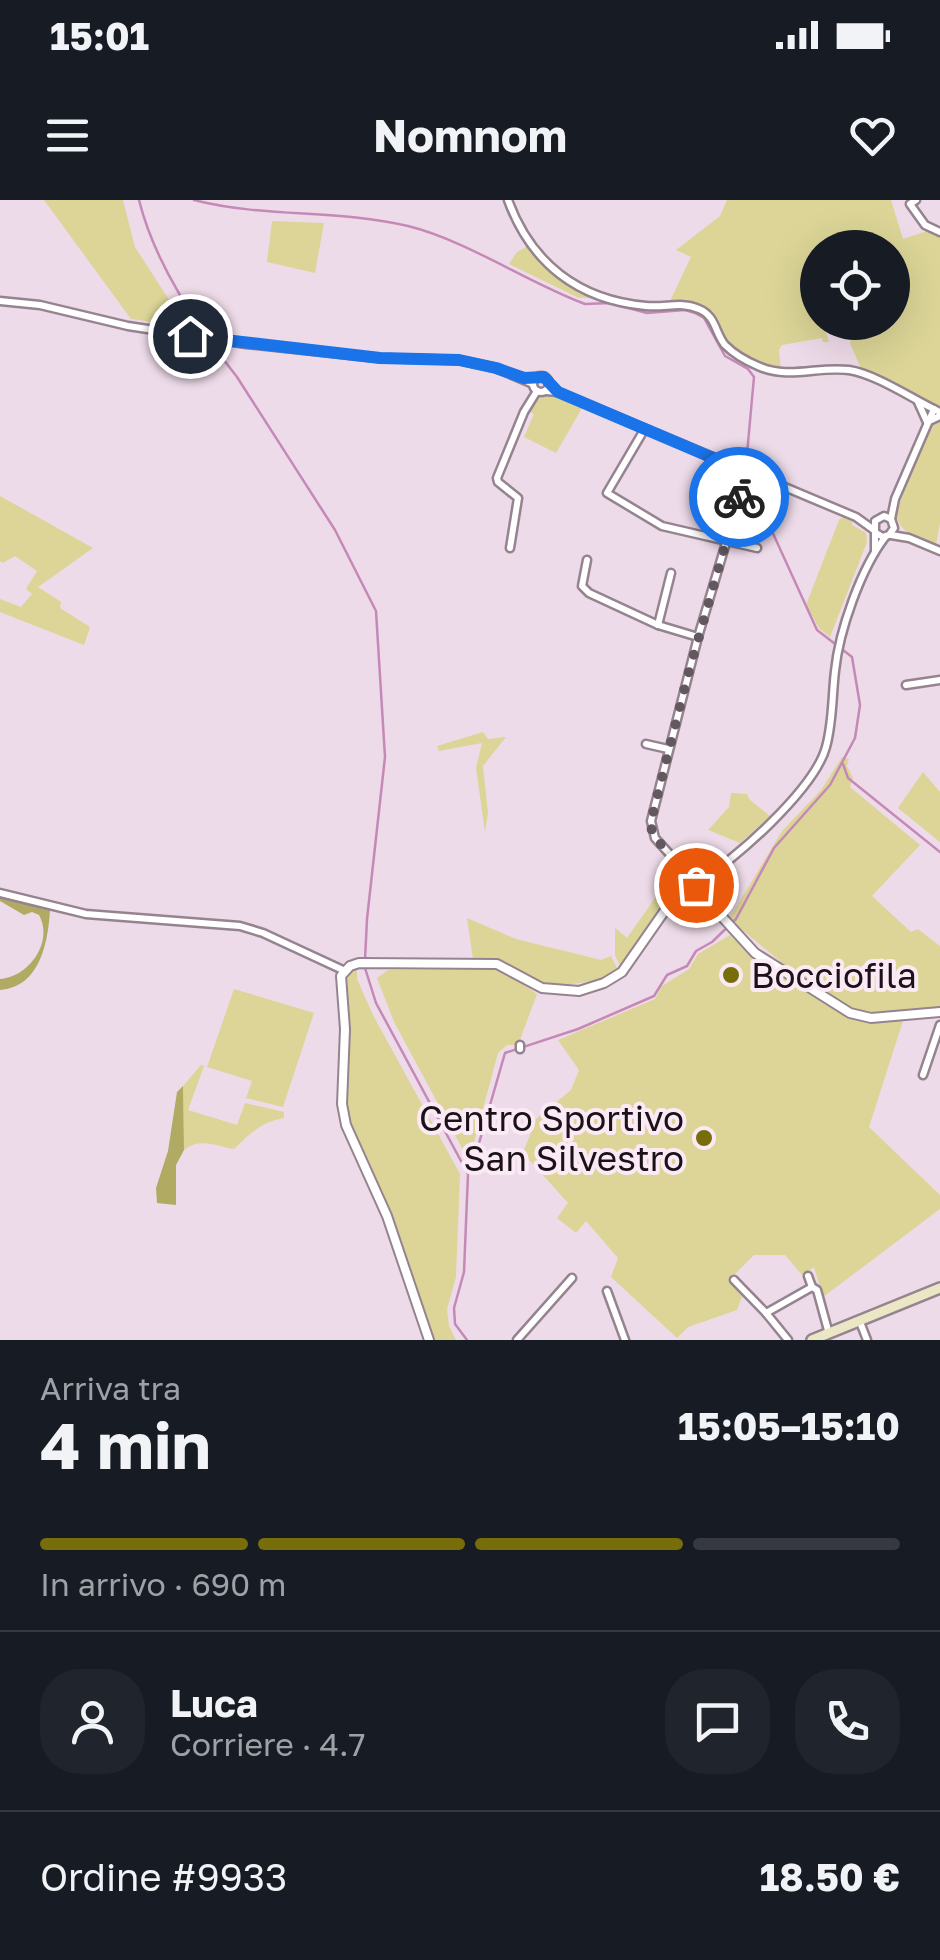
<!DOCTYPE html>
<html lang="it">
<meta charset="utf-8">
<style>
:root{--surface:#171b24;--page:#20242c;--text:#f1f3f6;--muted:#9ea1a6;--line:#363941;--accent:#776d0a}
body{margin:0;font-family:"Golos Text",sans-serif;background:var(--page);color:var(--text);height:100vh;display:flex;flex-direction:column;font-size:38px;white-space:nowrap}
*{box-sizing:border-box;margin:0}
p{font-size:32px;color:var(--muted)}
.icon{flex:none;width:55px;height:55px;fill:none;stroke:currentColor;stroke-width:2;stroke-linecap:round;stroke-linejoin:round}
.map{position:relative;height:1140px;overflow:hidden}
.side{display:flex;flex-direction:column;background:var(--surface);flex:1}
.side>*{flex:none}
.tools{position:absolute;left:800px;top:30px;display:grid;gap:20px}
.tools a{display:grid;place-items:center;width:110px;height:110px;border-radius:50%;background:var(--surface);box-shadow:0 10px 40px #0002;font-size:50px}
.pin{position:absolute;display:grid;place-items:center;width:85px;height:85px;color:#fff;margin:-42px;border:5px solid #fff;border-radius:50%;box-shadow:0 2px 10px #0007}
.courier{position:absolute;display:grid;place-items:center;width:100px;height:100px;margin:-50px;border:8px solid #1a73e8;border-radius:50%;background:#fff;color:#222;box-shadow:0 2px 12px #0007}
.headline em{font-style:normal;font-weight:700}
.headline div{display:flex;flex-direction:column-reverse}
.headline{display:flex;align-items:center;justify-content:space-between;height:170px;padding:0 40px}
h1{font-size:65px;font-weight:700;line-height:75px}
.bar{display:grid;grid-template-columns:repeat(4,1fr);gap:15px 10px;align-content:center;height:120px;padding:0 40px}
.bar i{height:12px;border-radius:8px;background:var(--line)}
.bar .current{background:var(--accent)}
.bar p{grid-column:span 4}
.line{display:flex;align-items:center;gap:25px;padding:0 40px;border-top:2px solid var(--line)}
.line div{flex:1}
.round{display:grid;place-items:center;flex:none;width:105px;height:105px;border-radius:40px;background:var(--page)}
.status{display:flex;justify-content:space-between;align-items:center;height:70px;padding:0 50px;background:var(--surface);direction:ltr}
.status svg{height:28px;fill:currentColor}
header{display:flex;justify-content:space-between;align-items:center;height:130px;padding:0 40px;background:var(--surface);font-size:45px;font-weight:700}
.map>svg:first-child{display:block}
</style>
<div class="status"><b>15:01</b><svg viewBox="0 0 49 12"><path d="M0 12V9h3v3zM5 12V6h3v6zM10 12V3h3v9zM15 12V0h3v12zM26 1h20v11H26zM47 4h2v5h-2z"/></svg></div>
<header><svg class="icon" aria-label="menu" viewBox="0 0 24 24"><path d="M4 6h16M4 12h16M4 18h16"/></svg>Nomnom<svg class="icon" aria-label="heart" viewBox="0 0 24 24"><path d="M12 20l-8-8c-3-5 5-10 8-4 3-6 11-1 8 4z"/></svg></header>
<div class="map">
<svg width="940" height="1140" viewBox="0 0 940 1140">
<rect width="100%" height="100%" fill="#eedbe9"/>
<g fill="#dcd597">
<polygon points="44,0 123,0 135,47 184,123 182,126 131,119"/>
<path d="M727,0h164l12,39 24,-8 13,6v170l-78,-36 -12,-28 1,-4 -7,-16 48,-1v-74h-74l-1,50 -11,2 5,10 6,2 1,10 5,1 6,19h-6l-1,-4 -40,7 -3,5 2,21 -26,-9 -33,-21c-5,-32 -25,-32 -53,-38l22,-46 -15,-7 44,-34z"/>
<polygon points="272,21 324,23 315,73 267,62"/>
<polygon points="528,46 560,78 602,97 579,98 509,64 517,52"/>
<path d="M551,195l31,13 -26,45 -32,-16 10,-23 -5,-3c5,-11 11,-14 22,-16z"/>
<path d="M940,219v104l-4,22c-18,-7 -37,-11 -40,-32l34,-88z"/>
<polygon points="0,296 93,348 38,387 61,402 60,408 90,427 84,445 0,412 0,399 21,407 32,394 26,389 37,371 15,356 3,363 0,361"/>
<polygon points="843,317 853,320 852,325 866,333 867,342 830,437 819,428 806,405 839,320"/>
<polygon points="483,532 488,539 506,537 483,566 488,613 485,632 476,568 482,543 439,551 437,546"/>
<path d="M842,557l7,2 -2,7 6,12 -3,9 70,58 -48,51 39,36 7,-3 22,17v62c-60,9 -72,12 -126,-18l2,-5 -29,-18 -58,-48 53,-88 39,-41z"/>
<polygon points="923,572 940,592 940,642 898,608"/>
<polygon points="731,593 747,594 749,599 770,616 740,643 708,630 729,607"/>
<polygon points="674,671 678,690 623,766 619,764 615,755 615,728 627,738"/>
<polygon points="467,718 516,739 601,760 611,756 618,770 602,780 557,786 543,785 501,760 473,759"/>
<polygon points="730,735 750,756 851,819 903,821 869,927 940,995 940,1009 823,1097 814,1067 803,1076 785,1055 754,1055 729,1080 743,1094 737,1110 688,1127 677,1138 611,1077 618,1058 586,1021 576,1033 557,1018 568,1003 523,953 536,919 571,890 579,870 558,840 655,799 662,786 689,769 698,754"/>
<polygon points="357,767 357,779 373,815 460,974 456,1077 447,1109 449,1126 456,1140 432,1140 347,919 345,890 348,847 345,778"/>
<polygon points="491,769 507,773 537,794 518,845 507,845 498,853 469,961 394,822 377,778 388,770"/>
<polygon points="234,789 314,813 283,907 246,898 252,881 207,867"/>
<path d="M201,865l3,1 -16,44 49,15 8,-22 39,9v6c-22,4 -34,15 -50,31 -18,-3 -34,-12 -50,1l-1,-64z"/>
</g>
<g fill="#b1aa62">
<path d="M0,695l50,15c-2,33 -10,77 -50,80v-11c29,-2 54,-37 39,-64l-7,-3 -8,3 -24,-14z"/>
<polygon points="183,886 184,950 176,965 176,1005 157,1003 156,988 168,951 177,892"/>
</g>
<g fill="none" stroke-linecap="round" stroke-linejoin="round">
<g stroke="#c589b7" stroke-width="2.5">
<path d="M139,0c12,48 38,94 67,135"/>
<path d="M194,0c70,18 144,9 214,26 60,15 118,56 177,78l25,-1 37,10 38,-3 10,3 9,5 21,38 23,13 6,8 -8,88"/>
<polyline points="210,142 237,177 335,330 376,411 385,557 367,719 365,760"/>
<polyline points="843,564 848,578 940,652"/>
<polyline points="365,768 376,803 468,974 464,1072 454,1108 455,1124 467,1140"/>
<polyline points="473,964 505,853 578,829 654,796 667,775 687,766 696,751 712,742 736,719 774,648 830,585 855,538 860,505 852,457 817,430 750,283"/>
</g>
<defs>
<g id="minor">
<path d="M508,0c23,63 70,100 138,106 19,2 36,-5 53,3 17,7 16,24 26,36 9,9 21,16 33,21 31,14 59,0 91,4 27,4 65,30 91,42"/>
<polyline points="916,0 910,4 925,25 940,32"/>
<polyline points="0,101 40,105 128,126 246,144 379,158 459,160 496,168 533,184"/>
<circle cx="541" cy="184" r="8"/>
<polyline points="546,191 558,192 856,317 874,330"/>
<polyline points="918,202 927,222 940,216"/>
<polyline points="644,230 607,293 662,326 757,348"/>
<polyline points="891,319 895,299 934,209"/>
<polyline points="891,335 909,338 940,351"/>
<polyline points="510,348 518,298 498,282 497,278 524,212 537,191"/>
<polyline points="875,351 875,321 884,316 891,319 894,328 889,335 883,337 876,333"/>
<polyline points="587,360 582,386 589,393 658,425 698,437"/>
<polyline points="658,425 671,373"/>
<polyline points="906,485 940,480"/>
<polyline points="646,544 668,549"/>
<polyline points="684,671 687,690"/>
<polyline points="696,683 655,638 651,621 698,437 747,272"/>
<path d="M695,688l1,-5c38,-21 119,-95 130,-136 7,-25 6,-51 9,-76 4,-40 26,-103 51,-135"/>
<polyline points="701,691 708,679"/>
<polyline points="0,693 86,714 240,726 263,733 345,771"/>
<polyline points="520,849 520,845"/>
<polyline points="923,875 940,825"/>
<polyline points="808,1076 812,1087"/>
<polyline points="734,1080 766,1113"/>
<polyline points="607,1091 625,1140"/>
<polyline points="860,1122 867,1140"/>
<polyline points="517,1140 572,1078"/>
<polyline points="788,1140 766,1113 812,1087 817,1090 829,1134"/>
</g>
<g id="tertiary">
<circle cx="693" cy="698" r="10"/>
<polyline points="703,696 755,753 850,813 871,818 940,812"/>
<polyline points="429,1140 387,1016 346,925 342,904 345,829 341,776 350,766 359,763 497,764 542,788 579,791 604,783 622,772 668,706 684,694"/>
</g>
<polyline id="secondary" points="812,1140 940,1088"/>
</defs>
<use href="#minor" stroke="#958490" stroke-width="11"/>
<use href="#tertiary" stroke="#958490" stroke-width="12"/>
<use href="#secondary" stroke="#958490" stroke-width="14"/>
<use href="#minor" stroke="#fff" stroke-width="6"/>
<use href="#tertiary" stroke="#fff" stroke-width="8"/>
<use href="#secondary" stroke="#ebe7c4" stroke-width="9"/>
</g>
<g fill="none" stroke-linecap="round" stroke-linejoin="round">
<polyline stroke="#645860" stroke-width="10" stroke-dasharray="0 18" points="696,685 652,634 651,621 688,475 739,297"/>
<polyline stroke="#1a73e8" stroke-width="12" points="190,136 380,158 459,160 496,168 524,178 544,177 558,192 746,272 739,297"/>
</g>
<g fill="#776d0a" stroke="#fce9f6" stroke-width="4">
<circle cx="731" cy="775" r="10"/>
<circle cx="704" cy="938" r="10"/>
</g>
<g text-anchor="middle" dominant-baseline="central" stroke-width="8" stroke-linejoin="round" paint-order="stroke">
<g font-size="35" fill="#191217" stroke="#fce9f6" text-anchor="start">
<text x="751" y="775">Bocciofila</text>
<text x="684" y="918" text-anchor="end">Centro Sportivo<tspan x="684" dy="40">San Silvestro</tspan></text>
</g>
</g>
</svg>
<div class="tools">
<a><svg class="icon" aria-label="locate" viewBox="0 0 24 24"><circle cx="12" cy="12" r="6"/><path d="M12 2v4M12 18v4M2 12h4M18 12h4"/></svg></a>
</div>
<div class="pin" style="left:696px;top:685px;background:#ea580c"><svg class="icon" aria-label="bag" viewBox="0 0 24 24"><path d="M5 8h14l-1 12H6zM9 8a3 3 0 0 1 6 0"/></svg></div>
<div class="pin" style="left:190px;top:136px;background:#1f2937"><svg class="icon" aria-label="home" viewBox="0 0 24 24"><path d="M3 11l9-7 9 7M6 9v11h12V9"/></svg></div>
<div class="courier" style="left:739px;top:297px"><svg class="icon" aria-label="bike" viewBox="0 0 24 24"><circle cx="6" cy="16" r="4"/><circle cx="18" cy="16" r="4"/><path d="M6 16l4-8h5l3 8M10 8l3 8H6M13 5h3"/></svg></div>
</div>
<section class="side">
<div class="headline"><div><h1>4 min</h1><p>Arriva tra</p></div><em>15:05–15:10</em></div>
<div class="bar"><i class="current"></i><i class="current"></i><i class="current"></i><i></i><p>In arrivo · 690 m</p></div>
<div class="line" style="height:180px"><a class="round"><svg class="icon" aria-label="person" viewBox="0 0 24 24"><circle cx="12" cy="8" r="4"/><path d="M4 21q1-7 8-7t8 7"/></svg></a><div><b>Luca</b><p>Corriere · 4.7</p></div><a class="round"><svg class="icon" aria-label="chat" viewBox="0 0 24 24"><path d="M4 5h16v11H9l-5 4z"/></svg></a><a class="round"><svg class="icon" aria-label="phone" viewBox="0 0 24 24"><path d="M5 4h4l2 5-3 2q2 4 5 5l2-3 5 2v4C11 20 4 13 5 4z"/></svg></a></div>
<div class="line" style="height:130px"><div>Ordine #9933</div><b>18.50 €</b></div>
</section>
